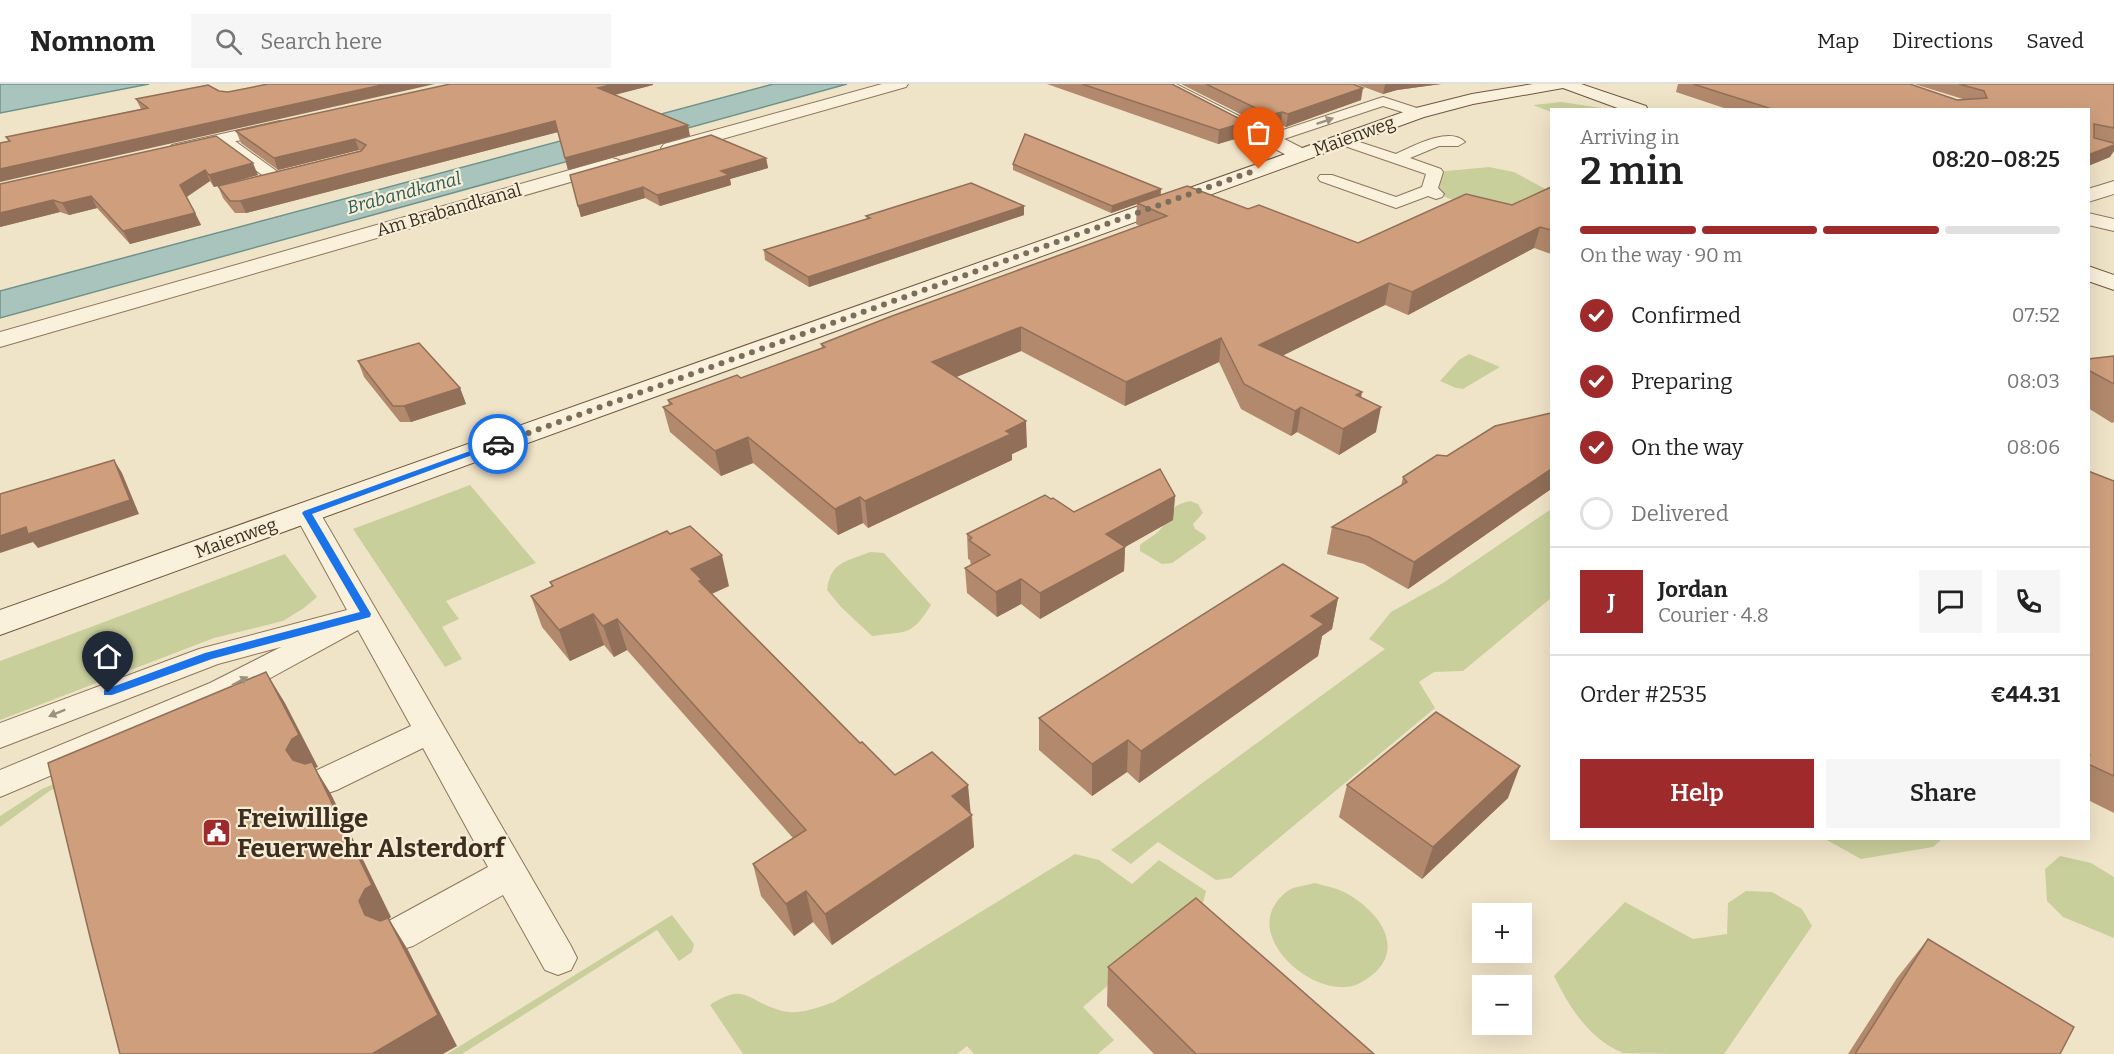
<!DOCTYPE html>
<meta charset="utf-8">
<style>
:root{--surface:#fff;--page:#f6f6f6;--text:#222;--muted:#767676;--line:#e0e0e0;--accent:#9e2a2b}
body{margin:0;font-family:Bitter,serif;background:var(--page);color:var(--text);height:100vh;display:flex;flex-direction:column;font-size:22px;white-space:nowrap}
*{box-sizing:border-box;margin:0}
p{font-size:20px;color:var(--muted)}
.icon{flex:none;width:33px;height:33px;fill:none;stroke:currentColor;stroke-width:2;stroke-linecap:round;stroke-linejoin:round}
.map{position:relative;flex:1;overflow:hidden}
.panel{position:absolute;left:1550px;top:24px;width:540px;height:732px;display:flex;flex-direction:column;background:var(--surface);border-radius:0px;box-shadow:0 6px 24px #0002}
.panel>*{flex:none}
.tools{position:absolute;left:1472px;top:819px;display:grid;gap:12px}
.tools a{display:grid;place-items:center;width:60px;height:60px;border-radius:0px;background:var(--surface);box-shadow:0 6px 24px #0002;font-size:30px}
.pin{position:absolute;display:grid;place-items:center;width:51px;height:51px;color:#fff;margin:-62px -26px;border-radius:50% 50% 50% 0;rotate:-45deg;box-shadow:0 0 6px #0007}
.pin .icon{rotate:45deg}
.courier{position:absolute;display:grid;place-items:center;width:60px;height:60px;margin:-30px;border:4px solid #1a73e8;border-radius:50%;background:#fff;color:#222;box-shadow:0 2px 8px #0007}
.headline em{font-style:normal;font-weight:600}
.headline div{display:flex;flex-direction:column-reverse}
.headline{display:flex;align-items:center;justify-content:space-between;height:102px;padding:0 30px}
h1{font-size:39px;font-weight:600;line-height:45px}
.bar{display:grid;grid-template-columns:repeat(4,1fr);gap:9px 6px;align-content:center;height:72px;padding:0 30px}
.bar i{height:8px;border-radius:4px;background:var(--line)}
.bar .active{background:var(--accent)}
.bar p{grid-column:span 4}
.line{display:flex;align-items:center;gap:15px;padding:0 30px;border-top:2px solid var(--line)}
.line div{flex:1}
.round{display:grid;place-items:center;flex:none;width:63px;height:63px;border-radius:0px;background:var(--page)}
ol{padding:0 30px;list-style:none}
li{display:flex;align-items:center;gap:18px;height:66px}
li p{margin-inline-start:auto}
li .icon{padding:6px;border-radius:50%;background:var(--accent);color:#fff;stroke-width:4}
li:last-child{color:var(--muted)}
li i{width:33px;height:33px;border:3px solid var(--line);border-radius:50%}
.action{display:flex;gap:12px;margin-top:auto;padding:12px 30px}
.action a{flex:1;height:69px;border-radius:0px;background:var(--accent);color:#fff;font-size:24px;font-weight:600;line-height:69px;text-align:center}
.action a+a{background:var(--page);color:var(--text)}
header{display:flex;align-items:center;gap:36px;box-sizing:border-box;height:84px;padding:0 30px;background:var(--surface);border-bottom:2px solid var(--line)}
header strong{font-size:28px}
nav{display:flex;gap:33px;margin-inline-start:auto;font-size:21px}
.search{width:420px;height:54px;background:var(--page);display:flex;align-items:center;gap:15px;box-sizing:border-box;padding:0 21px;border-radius:0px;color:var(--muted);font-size:22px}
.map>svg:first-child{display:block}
</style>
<header>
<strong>Nomnom</strong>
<div class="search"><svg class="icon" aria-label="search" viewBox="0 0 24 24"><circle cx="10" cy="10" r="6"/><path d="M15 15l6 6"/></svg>Search here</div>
<nav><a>Map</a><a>Directions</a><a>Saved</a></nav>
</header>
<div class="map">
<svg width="2114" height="970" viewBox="0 0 2114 970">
<rect width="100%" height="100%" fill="#f0e4c8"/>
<g fill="#c9cf9b">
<polygon points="1561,18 1602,24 1606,25 1551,26 1551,28 1533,21"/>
<polygon points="1489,83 1514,88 1551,108 1551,127 1475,123 1436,110 1435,88"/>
<polygon points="1469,270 1500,283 1463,305 1456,304 1440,297 1459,276"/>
<polygon points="470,401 536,479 446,517 459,535 442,543 462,575 445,583 353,445"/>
<path d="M1190,417l8,3 5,9 -10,11 2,5 10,6 1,4 -34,24 -10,1 -22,-13v-6c7,-6 18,-11 23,-19 10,-15 6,-20 27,-25z"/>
<polygon points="1551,425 1551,514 1463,587 1434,588 1419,598 1435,624 1231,794 1216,796 1158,758 1131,780 1111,766 1385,565 1369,555 1391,528 1443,499"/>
<path d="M870,468l14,1 47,52c-20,32 -24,26 -59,31l-31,-29 -14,-17c4,-29 19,-28 43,-38z"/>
<polygon points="285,470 317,513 304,524 283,537 214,554 0,636 0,577"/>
<polygon points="122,672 124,675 51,706 0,743 0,732 42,705"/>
<polygon points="1825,755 1942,754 1942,755 1933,763 1861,775"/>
<path d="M1075,770l24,6 33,24 27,-24 47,31 -3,12 -120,104 31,33 -16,14h-124l-7,-8 -10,8h-214l-33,-49c36,-23 35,-5 69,5 19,6 37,-2 55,-8z"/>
<polygon points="2060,772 2091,779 2114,793 2114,854 2063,833 2047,817 2045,785"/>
<path d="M1315,799c11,3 22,5 31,10 38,21 64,63 14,90 -39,21 -113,-40 -84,-80 4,-6 10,-12 17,-15 7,-2 15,-3 22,-5z"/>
<path d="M1746,807l26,1 30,17 10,17 -88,128c-18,0 -89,0 -101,-1 -34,-14 -54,-46 -69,-77l71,-74 68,37 34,-5 1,-31z"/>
<polygon points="672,831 694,860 692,868 679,877 657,846 462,970 447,970"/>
</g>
<g fill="#a9c4bc" stroke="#6f938a" stroke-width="1.5">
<polygon points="0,0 149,0 0,29"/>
<polygon points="773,0 847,0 0,234 0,207"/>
</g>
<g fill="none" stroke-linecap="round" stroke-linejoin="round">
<defs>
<g id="lane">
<polygon points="1383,13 1423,26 1425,29 1418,33 1383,22 1275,58 1265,58 1263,55 1265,52"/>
<polygon points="223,51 228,52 282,91 284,94 282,97 270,97 218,58 216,55 218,52"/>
<path d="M1341,52l55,18c17,-8 54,-28 69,-12l-7,4h-19l-29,12 31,11 2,3 -5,16 6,6 -2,3 -6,2 -8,-3 -32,12 -76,-27 -2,-3 2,-3h12l64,22 26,-10 4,-13 -90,-31 -2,-3 2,-3z"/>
<polygon points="307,421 316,424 320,429 571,862 577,874 571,886 558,891 545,886 503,811 413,862 400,866 387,862 381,850 387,838 488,783 423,664 337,706 325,710 313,706 308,697 313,688 411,642 358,546 232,615 0,713 0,686 210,599 281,563 218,580 0,664 0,639 199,565 347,526 294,429 298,424"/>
</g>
<g id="street">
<polygon points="882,0 908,0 906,3 676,68 664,68 661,64 664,60"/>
<polygon points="1156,0 1176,0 1308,67 1310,71 1308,75 1294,75 1158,3"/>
<polygon points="280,37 286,38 289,42 286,46 178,70 172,69 169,65 172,61"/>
<polygon points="612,74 619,76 621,80 619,84 0,263 0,248"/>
<polygon points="2114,97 2114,110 2088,118 2088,105"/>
<polygon points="2088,129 2114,135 2114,147 2088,141"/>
</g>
<g id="secondary">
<polygon points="1533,0 1581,0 1646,22 1648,26 1623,26 1563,4 1473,20 1424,33 0,551 0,526 1412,25 1472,10"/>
<polygon points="2088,182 2114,191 2114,206 2088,197"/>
</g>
</defs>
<use href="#lane" stroke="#8d765c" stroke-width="2"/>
<use href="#street" stroke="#8d765c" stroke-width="2"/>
<use href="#secondary" stroke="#6f573f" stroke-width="2"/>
<use href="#lane" fill="#faf1dc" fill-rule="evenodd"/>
<use href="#street" fill="#faf1dc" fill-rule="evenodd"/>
<use href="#secondary" fill="#faf1dc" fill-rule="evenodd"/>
</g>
<g fill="#b2896c">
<polygon points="1047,0 1172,0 1245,52 1218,60"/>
<polygon points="1181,0 1353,0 1361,16 1286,43 1281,41 1268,44"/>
<polygon points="1356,0 1441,0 1397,6 1383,10"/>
<polygon points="1678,0 1910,0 1957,16 1963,15 1914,0 2114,0 2114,59 2110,73 2088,82 2088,26 1730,26 1676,8"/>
<polygon points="208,1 0,98 9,57 6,53 141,25 136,15"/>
<polygon points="653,1 615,11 690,52 568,86 558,48 246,129 235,129 223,114 218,102 361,67 359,66 278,86 241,59 236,47"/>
<polygon points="216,52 258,91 214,103 210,97 187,113 201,141 130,160 97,124 69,131 60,128 0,143 0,100"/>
<polygon points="766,74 768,84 730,95 731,101 660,122 645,114 581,133 570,91"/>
<polygon points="1013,80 1161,105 1161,111 1248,125 1358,159 1512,121 1551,103 1551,170 1534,164 1408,231 1385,221 1283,271 1361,314 1376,348 1339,371 1297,348 1291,352 1241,325 1219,278 1125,322 1021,267 956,293 1027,363 1012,370 1012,376 868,444 863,439 838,451 753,379 721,392 670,348 663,323 669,321 668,316 741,294 822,264 821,260 1140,142 1136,140 1137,120 1111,129 1013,86"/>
<polygon points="1024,122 1024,131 809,203 765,176 764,166 867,135 866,132"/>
<polygon points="2114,272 2114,338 2112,339 2088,324 2088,275"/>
<polygon points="358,277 460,304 466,320 411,338 400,338 364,293"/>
<polygon points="1551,329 1551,405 1408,505 1364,480 1327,470 1332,443 1401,402 1403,393 1447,372"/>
<polygon points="2088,387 2114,397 2114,729 2088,716"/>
<polygon points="1175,412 1173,436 1125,463 1124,487 1040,535 1021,520 997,533 967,509 965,484 971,481 970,476 968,475 967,450 1051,415 1074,428"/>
<polygon points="550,498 729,502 712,510 860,659 895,691 972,731 974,763 832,861 813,838 794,852 761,812 753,780 793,754 627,566 614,573 604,561 570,577 542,543 531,512 552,503"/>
<polygon points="1338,514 1332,545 1322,552 1318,572 1139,699 1127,688 1092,712 1039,666 1039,634"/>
<polygon points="1347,701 1508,714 1422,795 1339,733"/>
<polygon points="1928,855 2060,970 1848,970 1897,894"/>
<polygon points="1108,883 1374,970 1154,970 1107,922"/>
</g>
<g fill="#916f58">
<polygon points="386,0 435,0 0,98 0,85"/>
<polygon points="614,0 653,0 653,1 601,14 598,4"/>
<polygon points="1385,0 1441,0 1397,6 1383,10"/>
<polygon points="1363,4 1361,16 1286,43 1288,30"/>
<polygon points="1282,28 1281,41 1268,44 1270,31"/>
<polygon points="555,37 558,48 246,129 240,117"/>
<polygon points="1246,38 1245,52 1218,60 1219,46"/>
<polygon points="688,41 690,52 568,86 565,74"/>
<polygon points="355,55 359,66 278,86 274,74"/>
<polygon points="2114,61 2114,67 2110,73 2088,82 2088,71"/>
<polygon points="766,74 768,84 730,95 731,101 660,122 657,111 721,87"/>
<polygon points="253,79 258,91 214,103 209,91"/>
<polygon points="205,86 210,97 186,113 180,101"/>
<polygon points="643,103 645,114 581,133 578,122"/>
<polygon points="1161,105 1160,112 1137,119 1137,120 1111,129 1112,122"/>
<polygon points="91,112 97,124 69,131 62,119"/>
<polygon points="53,116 60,128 0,143 0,129"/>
<polygon points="1024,122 1024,131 809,203 808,193"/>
<polygon points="195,129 201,141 130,160 123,147"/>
<polygon points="1540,143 1534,164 1408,231 1412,208"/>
<polygon points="1389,199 1385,221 1256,285 1259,261"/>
<polygon points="1021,243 1021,267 934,302 932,278"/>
<polygon points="1221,254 1219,278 1125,322 1126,298"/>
<polygon points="460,304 466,320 411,338 404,322"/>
<polygon points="1362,308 1358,333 1356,311"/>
<polygon points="1301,323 1297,348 1291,352 1295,327"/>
<polygon points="1381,323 1376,348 1339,371 1343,345"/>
<polygon points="1026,337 1027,363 1012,370 1012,376 868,444 865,417"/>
<polygon points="748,353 753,379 721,392 715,367"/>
<polygon points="114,376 122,389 139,430 38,464 33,458 0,469 0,452"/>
<polygon points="1551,385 1551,405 1408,505 1414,478"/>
<polygon points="1175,412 1173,436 1125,463 1124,487 1040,535 1040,509 1106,450"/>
<polygon points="860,413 863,439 838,451 835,425"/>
<polygon points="722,471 729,502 706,512 691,485"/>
<polygon points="1021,495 1021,520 997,533 996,508"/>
<polygon points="1338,514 1332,545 1322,552 1318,572 1139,699 1141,667 1311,532"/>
<polygon points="593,530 604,561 570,577 559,546"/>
<polygon points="617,535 627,566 614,573 603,542"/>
<polygon points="266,588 285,619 318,683 315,684 331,710 391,833 389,835 408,866 457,962 443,970 372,970 379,849 365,831 306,698 286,666"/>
<polygon points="1128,656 1127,688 1092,712 1092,680"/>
<polygon points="1520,682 1508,714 1422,795 1433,763"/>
<polygon points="968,701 974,763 832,861 825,830 952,712"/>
<polygon points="806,807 813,838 794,852 786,820"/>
</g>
<g fill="#cf9f7d" stroke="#916f58" stroke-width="1.5">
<polygon points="268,0 386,0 0,85 0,59 10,57 6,53 148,24 136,15 208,1 219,7 228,8"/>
<polygon points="450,0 614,0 598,4 688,41 565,74 555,37 240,117 230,117 218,102 361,67 366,61 355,55 274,74 236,47"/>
<polygon points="1082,0 1172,0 1246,38 1219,46"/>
<polygon points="1206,0 1353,0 1363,4 1288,30 1282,28 1270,31"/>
<polygon points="1693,0 1910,0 1957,16 1987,14 1984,7 1959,0 2114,0 2114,44 2094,40 2094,54 2114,59 2114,61 2088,71 2088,26 1775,26"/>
<polygon points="1025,50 1161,105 1112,122 1013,80"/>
<polygon points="711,51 766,74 721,87 729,91 657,111 643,103 578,122 570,91"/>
<polygon points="216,52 253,79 209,91 205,86 180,101 195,129 123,147 91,112 62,119 53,116 0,129 0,100"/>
<polygon points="971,99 1024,122 808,193 764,166 870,134 866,132"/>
<polygon points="1187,102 1248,125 1259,121 1358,159 1466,110 1512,121 1551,103 1551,146 1540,143 1412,208 1389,199 1259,261 1362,308 1356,311 1381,323 1343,345 1301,323 1295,327 1244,300 1221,254 1126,298 1021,243 932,278 1026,337 1006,347 1011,350 865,417 860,413 835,425 748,353 715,367 663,323 672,320 668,316 737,291 741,294 825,263 821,260 892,232 1167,132 1137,119"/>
<polygon points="419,259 460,304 404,322 393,322 358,277"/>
<polygon points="2114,272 2114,300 2088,286 2088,275"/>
<polygon points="1551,329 1551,385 1414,478 1369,453 1332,443 1407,398 1403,393 1437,371 1447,372 1495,342"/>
<polygon points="114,376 130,416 28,450 26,443 0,452 0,410"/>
<polygon points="1160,385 1175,412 1106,450 1125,463 1040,509 1021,495 996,508 965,484 990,471 969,456 972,454 967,450 1045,411 1051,415 1053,414 1074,428"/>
<polygon points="2088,387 2114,397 2114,692 2088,680 2088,674 2090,671 2088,670"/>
<polygon points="690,442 722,471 691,485 702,496 699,497 860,659 862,658 895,691 932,668 968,701 952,712 972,731 825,830 806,807 786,820 753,780 806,746 617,535 603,542 593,530 559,546 531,512 553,502 550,498 667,447 670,450"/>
<polygon points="1283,480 1338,514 1311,532 1324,540 1141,667 1128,656 1092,680 1039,634"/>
<polygon points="266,588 299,651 292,655 286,666 293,676 305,680 312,678 372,801 365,805 359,817 365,831 380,837 388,834 438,931 372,970 120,970 90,853 48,679"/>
<polygon points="1436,628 1520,682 1433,763 1347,701"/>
<polygon points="1196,814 1374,970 1196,970 1108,883"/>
<polygon points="1928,855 2074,943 2060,970 1855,970"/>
</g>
<defs><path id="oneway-solid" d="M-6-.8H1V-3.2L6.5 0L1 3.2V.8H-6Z" transform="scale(1.5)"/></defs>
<g fill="#9c907e">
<use href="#oneway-solid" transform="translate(1325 37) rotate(-19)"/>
<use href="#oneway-solid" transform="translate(240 597) rotate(-28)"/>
<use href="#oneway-solid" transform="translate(57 629) rotate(158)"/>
</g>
<polygon fill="#1a73e8" points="495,358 502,360 312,430 371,530 370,533 212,575 112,611 104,611 104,606 205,569 360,528 302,429 304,427"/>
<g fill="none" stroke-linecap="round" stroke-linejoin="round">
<polyline stroke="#7c6e5b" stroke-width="6" stroke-dasharray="0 10.8" points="498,360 1259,85"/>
</g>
<defs>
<symbol id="civic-square" viewBox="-11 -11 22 22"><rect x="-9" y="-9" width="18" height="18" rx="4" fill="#9e2a2b" stroke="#f7eed8"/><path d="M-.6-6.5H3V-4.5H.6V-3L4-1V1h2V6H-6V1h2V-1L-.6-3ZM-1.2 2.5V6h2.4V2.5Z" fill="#fff"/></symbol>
</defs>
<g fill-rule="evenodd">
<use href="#civic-square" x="200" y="732" width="33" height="33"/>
</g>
<g text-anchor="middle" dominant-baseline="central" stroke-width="4.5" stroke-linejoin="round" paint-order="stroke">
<g font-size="18" fill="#3d2e20" stroke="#f7eed8">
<text transform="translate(1354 52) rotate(-20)">Maienweg</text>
<text transform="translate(449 126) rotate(-16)">Am Brabandkanal</text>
<text transform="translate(236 454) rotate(-20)">Maienweg</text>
</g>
<g font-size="18" font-style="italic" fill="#2f5d5a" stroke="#f7eed8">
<text transform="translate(404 109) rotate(-15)">Brabandkanal</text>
</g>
<g font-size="26" font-weight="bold" fill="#3d2e20" stroke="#f7eed8" text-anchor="start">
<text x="237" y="734">Freiwillige<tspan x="237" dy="30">Feuerwehr Alsterdorf</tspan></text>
</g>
</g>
</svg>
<div class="tools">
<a>+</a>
<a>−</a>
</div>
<div class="pin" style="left:1259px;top:85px;background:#ea580c"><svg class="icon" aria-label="bag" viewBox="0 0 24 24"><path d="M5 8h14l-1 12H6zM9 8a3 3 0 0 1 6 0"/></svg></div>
<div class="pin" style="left:108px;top:609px;background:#1f2937"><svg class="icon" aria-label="home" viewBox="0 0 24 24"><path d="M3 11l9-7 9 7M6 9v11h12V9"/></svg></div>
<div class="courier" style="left:498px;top:360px"><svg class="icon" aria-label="car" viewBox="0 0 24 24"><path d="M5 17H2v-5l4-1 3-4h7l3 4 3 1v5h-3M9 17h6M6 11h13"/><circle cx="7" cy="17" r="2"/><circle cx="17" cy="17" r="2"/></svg></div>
<section class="panel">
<div class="headline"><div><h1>2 min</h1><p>Arriving in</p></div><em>08:20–08:25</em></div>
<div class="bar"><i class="active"></i><i class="active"></i><i class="active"></i><i></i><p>On the way · 90 m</p></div>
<ol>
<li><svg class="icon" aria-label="check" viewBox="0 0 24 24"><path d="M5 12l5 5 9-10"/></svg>Confirmed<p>07:52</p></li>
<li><svg class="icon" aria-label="check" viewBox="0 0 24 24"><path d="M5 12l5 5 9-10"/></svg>Preparing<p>08:03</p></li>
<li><svg class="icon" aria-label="check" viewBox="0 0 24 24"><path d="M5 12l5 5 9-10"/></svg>On the way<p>08:06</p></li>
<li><i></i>Delivered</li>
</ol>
<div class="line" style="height:108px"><b class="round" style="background:var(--accent);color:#fff">J</b><div><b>Jordan</b><p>Courier · 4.8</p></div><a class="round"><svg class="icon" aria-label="chat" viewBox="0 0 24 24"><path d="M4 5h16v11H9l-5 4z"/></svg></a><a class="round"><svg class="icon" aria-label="phone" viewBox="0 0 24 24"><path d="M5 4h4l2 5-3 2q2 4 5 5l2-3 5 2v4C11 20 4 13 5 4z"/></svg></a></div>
<div class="line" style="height:78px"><div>Order #2535</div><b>€44.31</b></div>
<div class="action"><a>Help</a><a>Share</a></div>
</section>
</div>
